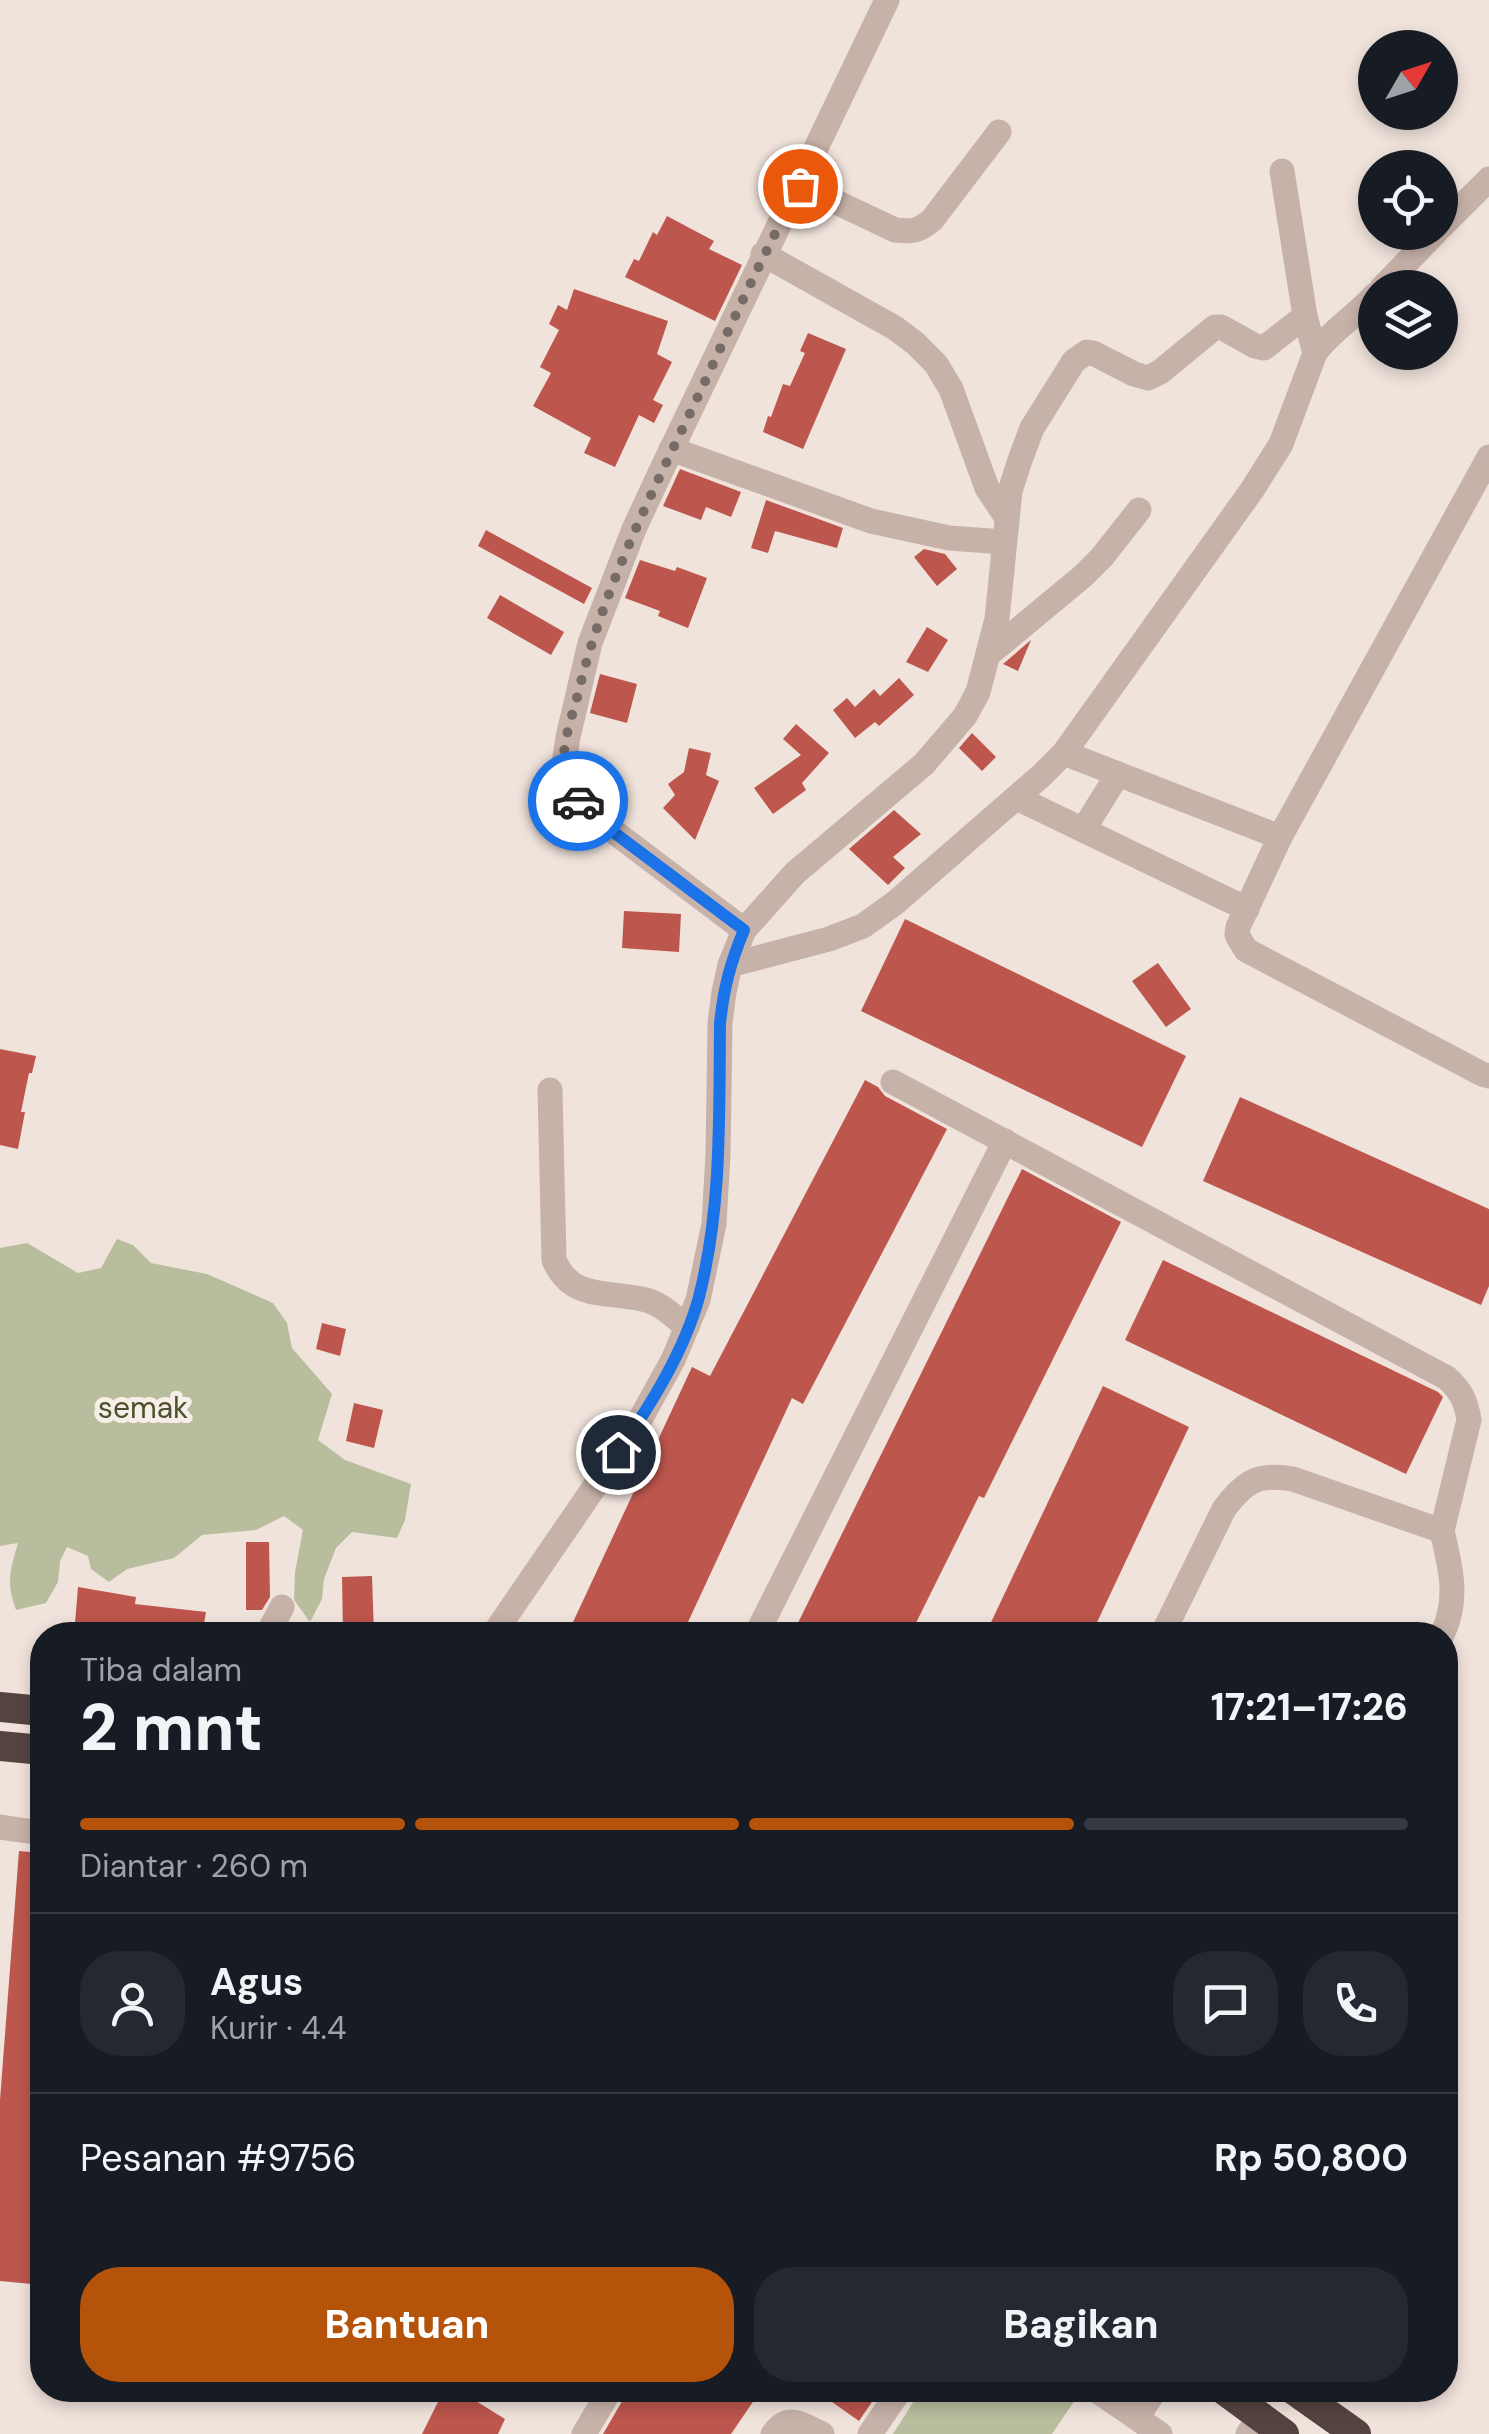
<!DOCTYPE html>
<html lang="id">
<meta charset="utf-8">
<style>
:root{--surface:#171b24;--page:#242831;--text:#f1f3f6;--muted:#9ea1a6;--line:#363941;--accent:#b45309}
body{margin:0;font-family:"DM Sans",sans-serif;background:var(--page);color:var(--text);height:100vh;display:flex;flex-direction:column;font-size:38px;white-space:nowrap}
*{box-sizing:border-box;margin:0}
p{font-size:32px;color:var(--muted)}
.icon{flex:none;width:55px;height:55px;fill:none;stroke:currentColor;stroke-width:2;stroke-linecap:round;stroke-linejoin:round}
.map{position:relative;flex:1;overflow:hidden}
.panel{position:absolute;left:30px;top:1622px;width:1428px;height:780px;display:flex;flex-direction:column;background:var(--surface);border-radius:40px;box-shadow:0 5px 15px #0003}
.panel>*{flex:none}
.needle{width:65px;rotate:51deg}
.fabs{position:absolute;left:1358px;top:30px;display:grid;gap:20px}
.fabs a{display:grid;place-items:center;width:100px;height:100px;border-radius:50%;background:var(--surface);box-shadow:0 5px 15px #0003;font-size:50px}
.pin{position:absolute;display:grid;place-items:center;width:85px;height:85px;color:#fff;margin:-42px;border:5px solid #fff;border-radius:50%;box-shadow:0 2px 10px #0007}
.courier{position:absolute;display:grid;place-items:center;width:100px;height:100px;margin:-50px;border:8px solid #1a73e8;border-radius:50%;background:#fff;color:#222;box-shadow:0 2px 12px #0007}
.head em{font-style:normal;font-weight:800}
.head div{display:flex;flex-direction:column-reverse}
.head{display:flex;align-items:center;justify-content:space-between;height:170px;padding:0 50px}
h1{font-size:65px;font-weight:800;line-height:75px}
.bar{display:grid;grid-template-columns:repeat(4,1fr);gap:15px 10px;align-content:center;height:120px;padding:0 50px}
.bar i{height:12px;border-radius:8px;background:var(--line)}
.bar .active{background:var(--accent)}
.bar p{grid-column:span 4}
.line{display:flex;align-items:center;gap:25px;padding:0 50px;border-top:2px solid var(--line)}
.line div{flex:1}
.round{display:grid;place-items:center;flex:none;width:105px;height:105px;border-radius:40px;background:var(--page)}
.cta{display:flex;gap:20px;margin-top:auto;padding:20px 50px}
.cta a{flex:1;height:115px;border-radius:40px;background:var(--accent);color:#fff;font-size:40px;font-weight:800;line-height:115px;text-align:center}
.cta a+a{background:var(--page);color:var(--text)}
.map>svg:first-child{display:block}
</style>
<div class="map">
<svg width="1489" height="2434" viewBox="0 0 1489 2434">
<rect width="100%" height="100%" fill="#f0e3dc"/>
<g fill="#b8be9d">
<path d="M117,1239l16,6 18,18 56,11 66,29 14,20 5,25 40,46 -14,46 27,20 66,24 -6,36 -8,18 -45,-6 -16,16 -12,31 -2,20 -12,23 -16,-22 1,-28 8,-42 -19,-14 -28,14 -54,5 -28,23 -47,11 -18,13 -18,-13 -3,-13 -21,-9 -7,14 -2,21 -12,21 -30,7c-10,-28 -6,-39 2,-67l-18,3v-298l27,-5 51,30 23,-5z"/>
<polygon points="921,2390 1066,2390 1077,2397 1052,2434 893,2434"/>
</g>
<g fill="#bd564d">
<polygon points="667,216 714,241 709,249 742,265 715,321 625,277 634,259 639,261 653,232 657,235"/>
<polygon points="574,289 668,321 657,354 672,362 653,400 663,405 654,423 639,415 615,467 584,453 591,438 533,406 551,373 540,367 559,330 549,324 558,305 567,310"/>
<polygon points="808,333 846,349 803,449 763,432 768,416 771,417 783,384 790,386 805,353 800,351"/>
<polygon points="680,469 741,492 731,517 706,507 701,520 663,506"/>
<polygon points="766,500 843,528 837,548 775,531 768,553 751,548"/>
<polygon points="486,530 592,588 584,604 478,546"/>
<polygon points="924,549 945,554 957,569 937,586 914,557"/>
<polygon points="640,560 675,571 677,567 707,578 688,628 658,616 660,611 625,598"/>
<polygon points="500,595 564,632 551,655 487,618"/>
<polygon points="927,627 948,640 928,672 906,662"/>
<polygon points="1031,640 1018,671 1003,664"/>
<polygon points="600,674 637,684 627,723 590,713"/>
<polygon points="899,678 914,695 879,726 875,722 855,738 833,710 847,698 855,707 874,689 880,696"/>
<polygon points="796,724 829,753 802,783 806,790 773,814 754,788 801,755 783,739"/>
<polygon points="972,733 996,757 982,771 959,748"/>
<polygon points="689,748 711,753 706,775 719,781 695,840 663,808 675,795 668,784 684,772"/>
<polygon points="894,810 921,834 893,857 905,868 888,885 849,849"/>
<polygon points="624,911 681,914 679,952 622,948"/>
<polygon points="905,919 1186,1056 1142,1147 861,1011"/>
<polygon points="1158,963 1191,1009 1166,1027 1132,981"/>
<polygon points="0,1049 36,1056 32,1073 29,1073 21,1112 25,1112 18,1149 0,1145"/>
<polygon points="865,1080 878,1087 885,1096 947,1129 803,1404 792,1398 682,1635 567,1635 692,1367 710,1376"/>
<polygon points="1240,1097 1489,1209 1489,1286 1481,1305 1203,1181"/>
<polygon points="1022,1169 1121,1222 984,1498 979,1496 910,1635 792,1635"/>
<polygon points="1163,1260 1438,1392 1443,1397 1406,1474 1125,1340"/>
<polygon points="322,1323 346,1329 340,1356 316,1349"/>
<polygon points="1103,1386 1189,1427 1091,1635 985,1635"/>
<polygon points="354,1403 383,1410 374,1448 346,1441"/>
<polygon points="246,1542 269,1542 270,1597 262,1610 246,1610"/>
<polygon points="372,1576 374,1635 343,1635 342,1577"/>
<polygon points="78,1587 136,1597 135,1604 206,1612 202,1635 74,1635"/>
<polygon points="19,1851 42,1853 42,2285 0,2281 0,2100"/>
<polygon points="444,2390 458,2390 505,2419 498,2434 422,2434"/>
<polygon points="626,2390 761,2390 731,2434 603,2434 624,2398"/>
<polygon points="815,2390 880,2390 859,2421"/>
</g>
<g fill="none" stroke-linecap="round" stroke-linejoin="round">
<g stroke="#c7b2a9" stroke-width="25">
<polyline points="1282,171 1305,316"/>
<path d="M800,185l95,45c17,2 24,1 37,-10l67,-88"/>
<polyline points="1440,228 1489,179"/>
<polyline points="763,254 895,328 915,343 936,364 951,389 987,488 1007,518"/>
<polyline points="1382,288 1436,232"/>
<polyline points="671,449 871,521 949,538 1004,542"/>
<polyline points="989,654 1083,576 1102,557 1139,510"/>
<polyline points="1064,753 1280,837 1489,457"/>
<polyline points="1017,798 1247,909"/>
<polyline points="1083,830 1118,774"/>
<polyline points="1280,837 1238,927 1237,935 1246,950 1482,1074 1489,1076"/>
<polyline points="744,930 795,873 924,764 965,716 978,692 997,619 1010,491 1020,460 1032,428 1074,361 1087,352 1093,353 1134,374 1148,378 1160,372 1215,327 1221,327 1255,346 1264,348 1305,316 1315,353"/>
<path d="M730,965l99,-26 34,-13 32,-23 147,-128 22,-22 188,-263 29,-46 34,-91c16,-22 41,-37 60,-58"/>
<path d="M893,1082l554,296c14,13 19,23 22,42l-27,111"/>
<path d="M550,1090l4,170c18,42 55,30 92,40 16,4 28,17 41,27"/>
<polyline points="267,1635 282,1607"/>
<polyline points="493,1635 637,1425 673,1360 698,1300 714,1224 718,1154 720,1023 724,992 730,965 744,930 593,816 578,801 568,782 564,764 568,737 590,643 634,529 661,471 887,0"/>
<polyline points="756,1635 1005,1141"/>
<path d="M1162,1635l62,-126c21,-28 34,-36 69,-30l149,52c9,37 17,69 0,104"/>
<polyline points="0,1827 42,1833"/>
<polyline points="1096,2390 1160,2434"/>
<polyline points="1137,2418 1155,2390"/>
<polyline points="584,2434 610,2390"/>
<path d="M773,2434c16,-22 28,-9 49,0"/>
<polyline points="870,2434 900,2390"/>
<polyline points="1248,2434 1260,2417"/>
</g>
<g stroke="#554340" stroke-width="30">
<polyline points="0,1707 42,1711"/>
<polyline points="0,1746 42,1750"/>
<polyline points="1224,2390 1284,2434"/>
<polyline points="1294,2390 1356,2434"/>
</g>
</g>
<g fill="none" stroke-linecap="round" stroke-linejoin="round">
<path stroke="#766b67" stroke-width="10" stroke-dasharray="0 18" d="M578,801c-6,-11 -13,-22 -14,-35 -2,-24 9,-52 15,-76 26,-107 77,-205 124,-304 31,-68 62,-135 97,-200"/>
<path stroke="#1a73e8" stroke-width="12" d="M578,801l14,15 152,114c-14,34 -20,57 -24,93 -1,92 2,184 -21,274 -15,55 -49,109 -81,155"/>
</g>
<g text-anchor="middle" dominant-baseline="central" stroke-width="10" stroke-linejoin="round" paint-order="stroke">
<g font-size="30" fill="#4a512e" stroke="#f8eee8">
<text x="143" y="1407">semak</text>
</g>
</g>
</svg>
<div class="fabs">
<a><svg class="needle" viewBox="-14 -14 28 28"><path d="M0-13l5 13h-10z" fill="#e53935"/><path d="M0 13l5-13h-10z" fill="#9ea1a6"/></svg></a>
<a><svg class="icon" aria-label="locate" viewBox="0 0 24 24"><circle cx="12" cy="12" r="6"/><path d="M12 2v4M12 18v4M2 12h4M18 12h4"/></svg></a>
<a><svg class="icon" aria-label="layers" viewBox="0 0 24 24"><path d="M12 4l9 5-9 5-9-5zM3 14l9 5 9-5"/></svg></a>
</div>
<div class="pin" style="left:800px;top:186px;background:#ea580c"><svg class="icon" aria-label="bag" viewBox="0 0 24 24"><path d="M5 8h14l-1 12H6zM9 8a3 3 0 0 1 6 0"/></svg></div>
<div class="pin" style="left:618px;top:1452px;background:#1f2937"><svg class="icon" aria-label="home" viewBox="0 0 24 24"><path d="M3 11l9-7 9 7M6 9v11h12V9"/></svg></div>
<div class="courier" style="left:578px;top:801px"><svg class="icon" aria-label="car" viewBox="0 0 24 24"><path d="M5 17H2v-5l4-1 3-4h7l3 4 3 1v5h-3M9 17h6M6 11h13"/><circle cx="7" cy="17" r="2"/><circle cx="17" cy="17" r="2"/></svg></div>
<section class="panel">
<div class="head"><div><h1>2 mnt</h1><p>Tiba dalam</p></div><em>17:21–17:26</em></div>
<div class="bar"><i class="active"></i><i class="active"></i><i class="active"></i><i></i><p>Diantar · 260 m</p></div>
<div class="line" style="height:180px"><a class="round"><svg class="icon" aria-label="person" viewBox="0 0 24 24"><circle cx="12" cy="8" r="4"/><path d="M4 21q1-7 8-7t8 7"/></svg></a><div><b>Agus</b><p>Kurir · 4.4</p></div><a class="round"><svg class="icon" aria-label="chat" viewBox="0 0 24 24"><path d="M4 5h16v11H9l-5 4z"/></svg></a><a class="round"><svg class="icon" aria-label="phone" viewBox="0 0 24 24"><path d="M5 4h4l2 5-3 2q2 4 5 5l2-3 5 2v4C11 20 4 13 5 4z"/></svg></a></div>
<div class="line" style="height:130px"><div>Pesanan #9756</div><b>Rp 50,800</b></div>
<div class="cta"><a>Bantuan</a><a>Bagikan</a></div>
</section>
</div>
